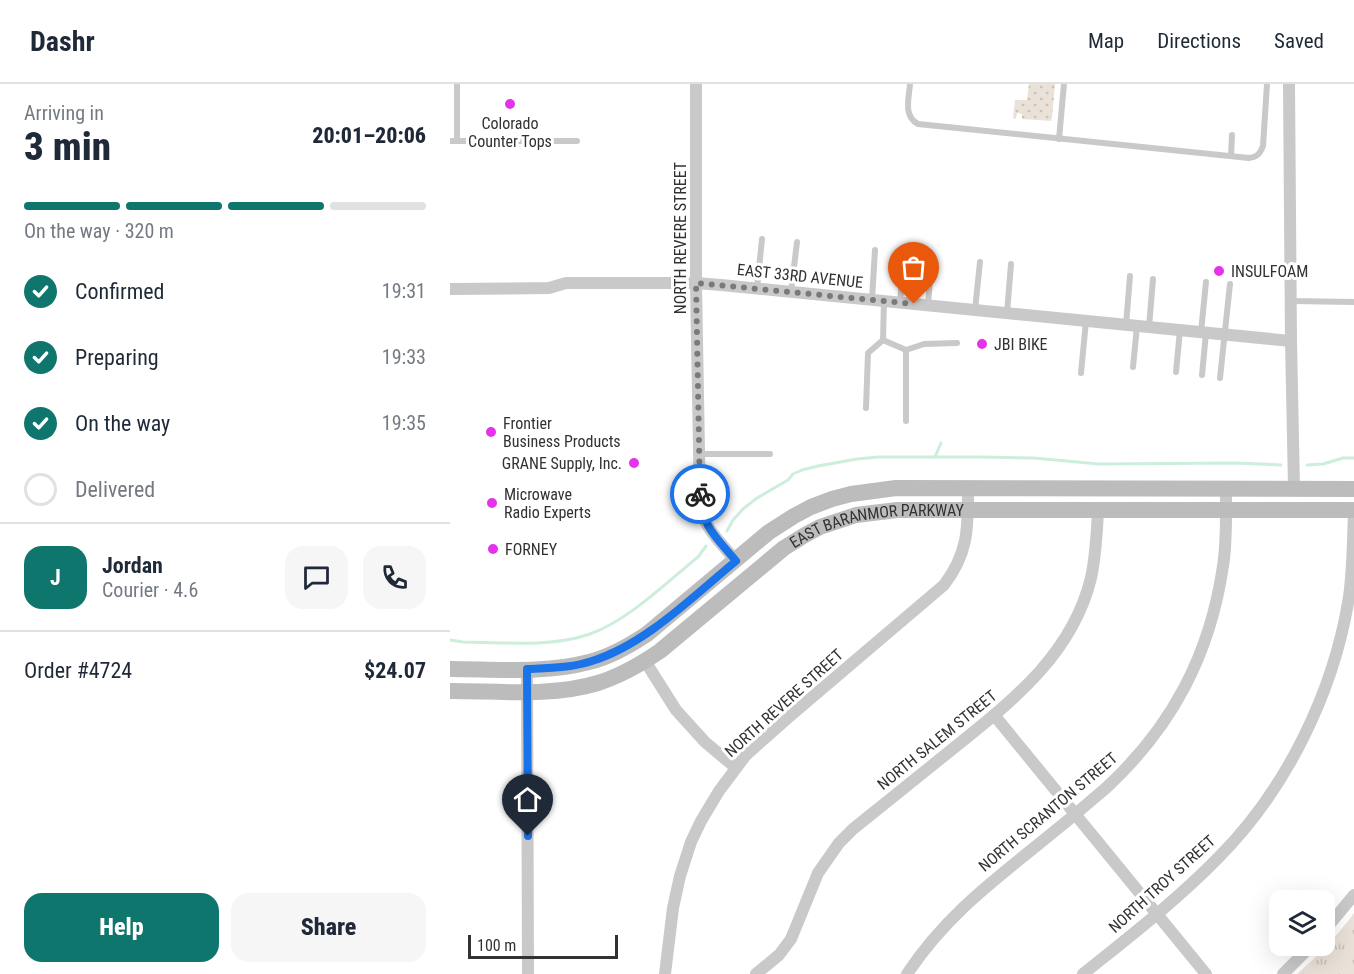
<!DOCTYPE html>
<meta charset="utf-8">
<style>
:root{--surface:#fff;--page:#f6f6f7;--text:#1f2937;--muted:#747a83;--line:#e0e1e3;--accent:#0f766e}
body{margin:0;font-family:"Roboto Condensed",sans-serif;background:var(--page);color:var(--text);height:100vh;display:flex;flex-direction:column;font-size:22px;white-space:nowrap}
*{box-sizing:border-box;margin:0}
p{font-size:20px;color:var(--muted)}
.icon{flex:none;width:33px;height:33px;fill:none;stroke:currentColor;stroke-width:2;stroke-linecap:round;stroke-linejoin:round}
.map{position:relative;flex:1;overflow:hidden}
.drawer{display:flex;flex-direction:column;background:var(--surface);width:450px}
.drawer>*{flex:none}
.controls{position:absolute;left:819px;top:806px;display:grid;gap:12px}
.controls a{display:grid;place-items:center;width:66px;height:66px;border-radius:12px;background:var(--surface);box-shadow:0 6px 24px #0002;font-size:30px}
.scale{position:absolute;left:18px;bottom:15px;width:150px;box-sizing:border-box;padding-left:6px;border:3px solid #323232;border-top:0;font-size:16px;line-height:21px;white-space:nowrap;color:#323232;-webkit-text-stroke:4px #fff;paint-order:stroke}
.pin{position:absolute;display:grid;place-items:center;width:51px;height:51px;color:#fff;margin:-62px -26px;border-radius:50% 50% 50% 0;rotate:-45deg;box-shadow:0 0 6px #0007}
.pin .icon{rotate:45deg}
.courier{position:absolute;display:grid;place-items:center;width:60px;height:60px;margin:-30px;border:4px solid #1a73e8;border-radius:50%;background:#fff;color:#222;box-shadow:0 2px 8px #0007}
.summary em{font-style:normal;font-weight:800}
.summary div{display:flex;flex-direction:column-reverse}
.summary{display:flex;align-items:center;justify-content:space-between;height:102px;padding:0 24px}
h1{font-size:39px;font-weight:800;line-height:45px}
.bar{display:grid;grid-template-columns:repeat(4,1fr);gap:9px 6px;align-content:center;height:72px;padding:0 24px}
.bar i{height:8px;border-radius:4px;background:var(--line)}
.bar .selected{background:var(--accent)}
.bar p{grid-column:span 4}
.line{display:flex;align-items:center;gap:15px;padding:0 24px;border-top:2px solid var(--line)}
.line div{flex:1}
.round{display:grid;place-items:center;flex:none;width:63px;height:63px;border-radius:18px;background:var(--page)}
ol{padding:0 24px;list-style:none}
li{display:flex;align-items:center;gap:18px;height:66px}
li p{margin-inline-start:auto}
li .icon{padding:6px;border-radius:50%;background:var(--accent);color:#fff;stroke-width:4}
li:last-child{color:var(--muted)}
li i{width:33px;height:33px;border:3px solid var(--line);border-radius:50%}
.button{display:flex;gap:12px;margin-top:auto;padding:12px 24px}
.button a{flex:1;height:69px;border-radius:18px;background:var(--accent);color:#fff;font-size:24px;font-weight:800;line-height:69px;text-align:center}
.button a+a{background:var(--page);color:var(--text)}
header{display:flex;align-items:center;gap:36px;box-sizing:border-box;height:84px;padding:0 30px;background:var(--surface);border-bottom:2px solid var(--line)}
header strong{font-size:28px}
nav{display:flex;gap:33px;margin-inline-start:auto;font-size:21px}
main{display:flex;flex:1;min-height:0}
.map>svg:first-child{display:block}
</style>
<header>
<strong>Dashr</strong>
<nav><a>Map</a><a>Directions</a><a>Saved</a></nav>
</header>
<main>
<section class="drawer">
<div class="summary"><div><h1>3 min</h1><p>Arriving in</p></div><em>20:01–20:06</em></div>
<div class="bar"><i class="selected"></i><i class="selected"></i><i class="selected"></i><i></i><p>On the way · 320 m</p></div>
<ol>
<li><svg class="icon" aria-label="check" viewBox="0 0 24 24"><path d="M5 12l5 5 9-10"/></svg>Confirmed<p>19:31</p></li>
<li><svg class="icon" aria-label="check" viewBox="0 0 24 24"><path d="M5 12l5 5 9-10"/></svg>Preparing<p>19:33</p></li>
<li><svg class="icon" aria-label="check" viewBox="0 0 24 24"><path d="M5 12l5 5 9-10"/></svg>On the way<p>19:35</p></li>
<li><i></i>Delivered</li>
</ol>
<div class="line" style="height:108px"><b class="round" style="background:var(--accent);color:#fff">J</b><div><b>Jordan</b><p>Courier · 4.6</p></div><a class="round"><svg class="icon" aria-label="chat" viewBox="0 0 24 24"><path d="M4 5h16v11H9l-5 4z"/></svg></a><a class="round"><svg class="icon" aria-label="phone" viewBox="0 0 24 24"><path d="M5 4h4l2 5-3 2q2 4 5 5l2-3 5 2v4C11 20 4 13 5 4z"/></svg></a></div>
<div class="line" style="height:78px"><div>Order #4724</div><b>$24.07</b></div>
<div class="button"><a>Help</a><a>Share</a></div>
</section>
<div class="map">
<svg width="904" height="890" viewBox="0 0 904 890">
<defs>
<pattern id="grass-dots" width="8" height="8" patternUnits="userSpaceOnUse" patternTransform="scale(1.5)"><rect width="8" height="8" fill="#eae2d9"/><path d="M2 2h.1M6 6h.1" fill="none" stroke="#c9c2bb" stroke-width="1.8" stroke-linecap="round"/></pattern>
<pattern id="park-tufts" width="24" height="20" patternUnits="userSpaceOnUse" patternTransform="scale(1.5)"><rect width="24" height="20" fill="#eae2d9"/><path d="M3 7l-1-3M5 7V3M7 7l1-3M15 17l-1-3M17 17v-4M19 17l1-3" fill="none" stroke="#c9c2bb"/></pattern>
</defs>
<rect width="100%" height="100%" fill="#fff"/>
<polygon fill="url(#grass-dots)" points="579,0 605,0 602,34 601,37 572,35 572,30 567,29 566,35 563,34 565,16 577,16"/>
<path fill="url(#park-tufts)" d="M904,829v61h-57c21,-18 41,-39 57,-61z"/>
<g fill="none" stroke-linecap="round" stroke-linejoin="round">
<g stroke="#cdeedb" stroke-width="3">
<polyline points="485,373 491,359"/>
<polyline points="857,381 873,380 893,374 904,374"/>
<polyline points="277,447 283,436 293,425 307,414 338,396 343,390 352,386 368,382 407,375 428,373 531,373 584,374 649,380 786,379 831,381"/>
<path d="M0,556l13,2c41,0 87,6 127,-8 39,-14 77,-52 108,-77l8,-11"/>
</g>
<g stroke="#c9c9c9" stroke-width="6">
<polyline points="7,0 7,57"/>
<path d="M460,0c-1,14 -7,32 8,40l331,34c8,-1 11,-4 14,-12l4,-62"/>
<polyline points="609,55 614,0"/>
<polyline points="0,57 127,57"/>
<polyline points="781,72 782,51"/>
<polyline points="307,204 312,155"/>
<polyline points="341,208 347,158"/>
<polyline points="422,215 425,166"/>
<polyline points="841,217 904,218"/>
<polyline points="450,218 454,169"/>
<polyline points="478,221 482,172"/>
<polyline points="525,226 530,178"/>
<polyline points="557,229 561,180"/>
<polyline points="676,241 680,192"/>
<polyline points="699,243 703,195"/>
<polyline points="751,248 756,198"/>
<polyline points="433,256 456,266 456,337"/>
<polyline points="456,266 474,260 507,259"/>
<polyline points="683,283 687,242"/>
<polyline points="726,288 730,246"/>
<polyline points="631,289 636,237"/>
<polyline points="752,291 756,249"/>
<polyline points="770,294 780,200"/>
<polyline points="416,324 418,269 433,256 434,217"/>
<polyline points="250,370 320,370"/>
</g>
<g stroke="#c9c9c9" stroke-width="12">
<path d="M246,0v199l4,223c4,22 22,38 36,55"/>
<polyline points="839,0 841,257 844,404"/>
<polyline points="0,205 99,204 116,199 246,199 271,201 841,257"/>
<polyline points="195,577 226,626 255,658 286,684"/>
<polyline points="77,585 78,890"/>
<polyline points="544,631 756,890"/>
<polyline points="874,847 904,811"/>
<path d="M215,890l8,-66 7,-32 11,-34 10,-21 18,-30 27,-36 44,-39 154,-131c25,-33 24,-58 24,-97"/>
<path d="M306,890l23,-19 12,-16 27,-66 21,-30 14,-14c35,-28 71,-57 107,-86 56,-45 113,-91 131,-165 5,-23 6,-46 7,-68"/>
<path d="M457,890c36,-54 78,-87 128,-127 24,-19 48,-39 71,-59 66,-61 104,-133 117,-222 4,-25 3,-52 3,-78"/>
<path d="M633,890c46,-37 94,-74 135,-116 68,-68 116,-166 131,-261 4,-29 4,-58 5,-87"/>
<polyline points="833,890 862,861"/>
</g>
<g stroke="#bcbcbc" stroke-width="16">
<path d="M0,585c45,0 94,5 139,-7 21,-5 40,-16 58,-28l122,-102 25,-16 17,-9 21,-8 19,-5 45,-6 458,1"/>
<path id="s1" d="M0,607c47,0 102,6 148,-8 22,-7 43,-19 62,-32l124,-103 21,-13 15,-8 36,-12 41,-5h457"/>
</g>
</g>
<g fill="none" stroke-linecap="round" stroke-linejoin="round">
<polyline stroke="#7a7a7a" stroke-width="6" stroke-dasharray="0 10.8" points="250,410 246,199 464,220"/>
<path stroke="#1a73e8" stroke-width="8" d="M78,752l-1,-167c22,-1 44,-1 65,-8 54,-17 100,-64 144,-100 -19,-23 -35,-35 -36,-67"/>
</g>
<g fill="#e532eb" stroke="#fff" stroke-width="2">
<circle cx="60" cy="20" r="6"/>
<circle cx="769" cy="187" r="6"/>
<circle cx="532" cy="260" r="6"/>
<circle cx="41" cy="348" r="6"/>
<circle cx="184" cy="379" r="6"/>
<circle cx="42" cy="419" r="6"/>
<circle cx="43" cy="465" r="6"/>
</g>
<g text-anchor="middle" dominant-baseline="central" stroke-width="6" stroke-linejoin="round" paint-order="stroke">
<g font-size="16" fill="#323232" stroke="#fff" text-anchor="start">
<text x="60" y="39" text-anchor="middle">Colorado<tspan x="60" dy="18">Counter Tops</tspan></text>
<text x="781" y="187">INSULFOAM</text>
<text x="544" y="260">JBI BIKE</text>
<text x="53" y="339">Frontier<tspan x="53" dy="18">Business Products</tspan></text>
<text x="172" y="379" text-anchor="end">GRANE Supply, Inc.</text>
<text x="54" y="410">Microwave<tspan x="54" dy="18">Radio Experts</tspan></text>
<text x="55" y="465">FORNEY</text>
</g>
<g font-size="16" fill="#323232" stroke="#fff">
<text transform="translate(230 154) rotate(-90)">NORTH REVERE STREET</text>
<text transform="translate(350 192) rotate(6)">EAST 33RD AVENUE</text>
<text stroke="none"><textPath href="#s1" startOffset="478">EAST BARANMOR PARKWAY</textPath></text>
<text transform="translate(334 619) rotate(-42)">NORTH REVERE STREET</text>
<text transform="translate(487 656) rotate(-39)">NORTH SALEM STREET</text>
<text transform="translate(598 728) rotate(-40)">NORTH SCRANTON STREET</text>
<text transform="translate(712 800) rotate(-42)">NORTH TROY STREET</text>
</g>
</g>
</svg>
<div class="controls">
<a><svg class="icon" aria-label="layers" viewBox="0 0 24 24"><path d="M12 4l9 5-9 5-9-5zM3 14l9 5 9-5"/></svg></a>
</div>
<div class="scale">100 m</div>
<div class="pin" style="left:464px;top:220px;background:#ea580c"><svg class="icon" aria-label="bag" viewBox="0 0 24 24"><path d="M5 8h14l-1 12H6zM9 8a3 3 0 0 1 6 0"/></svg></div>
<div class="pin" style="left:78px;top:752px;background:#1f2937"><svg class="icon" aria-label="home" viewBox="0 0 24 24"><path d="M3 11l9-7 9 7M6 9v11h12V9"/></svg></div>
<div class="courier" style="left:250px;top:410px"><svg class="icon" aria-label="bike" viewBox="0 0 24 24"><circle cx="6" cy="16" r="4"/><circle cx="18" cy="16" r="4"/><path d="M6 16l4-8h5l3 8M10 8l3 8H6M13 5h3"/></svg></div>
</div>
</main>
